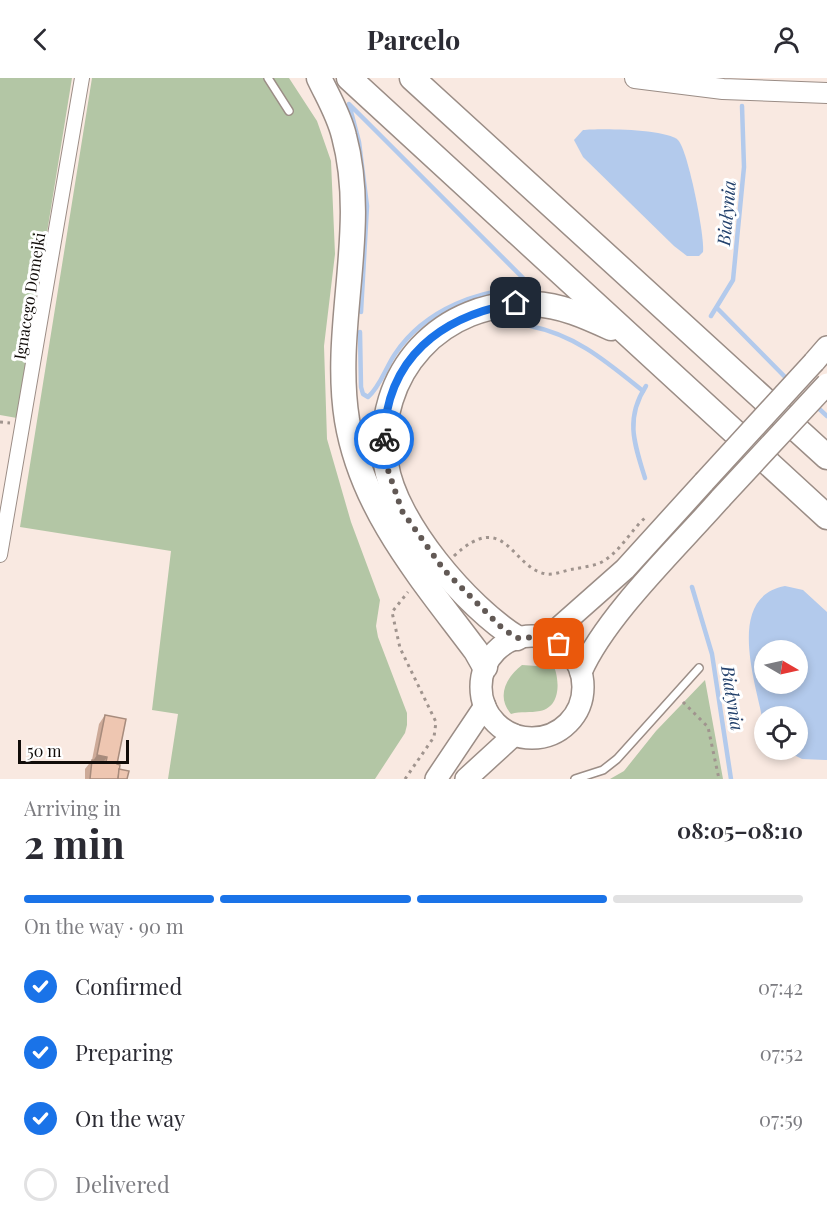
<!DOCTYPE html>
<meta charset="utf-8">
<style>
:root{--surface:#fff;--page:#f7f7f7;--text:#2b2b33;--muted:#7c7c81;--line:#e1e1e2;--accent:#1a73e8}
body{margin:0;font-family:"Playfair Display",serif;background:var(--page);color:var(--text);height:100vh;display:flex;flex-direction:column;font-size:22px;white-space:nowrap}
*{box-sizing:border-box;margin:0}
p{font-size:20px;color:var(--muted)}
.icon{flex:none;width:33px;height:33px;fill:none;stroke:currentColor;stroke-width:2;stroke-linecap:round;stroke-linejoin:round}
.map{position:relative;height:701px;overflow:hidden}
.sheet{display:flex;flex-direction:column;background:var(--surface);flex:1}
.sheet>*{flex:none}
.needle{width:39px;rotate:99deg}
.buttons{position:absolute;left:754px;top:562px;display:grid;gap:12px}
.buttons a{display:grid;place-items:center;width:54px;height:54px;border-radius:50%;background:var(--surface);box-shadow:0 3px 9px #0003;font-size:30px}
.scale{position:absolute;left:18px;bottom:15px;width:111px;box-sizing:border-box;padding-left:6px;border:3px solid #110c09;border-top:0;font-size:16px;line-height:21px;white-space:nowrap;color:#110c09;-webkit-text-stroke:4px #fff;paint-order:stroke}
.pin{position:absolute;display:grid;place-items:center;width:51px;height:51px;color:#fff;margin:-26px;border-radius:12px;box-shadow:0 3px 9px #0006}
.courier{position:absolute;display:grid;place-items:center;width:60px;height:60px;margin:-30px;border:4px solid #1a73e8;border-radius:50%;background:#fff;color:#222;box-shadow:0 2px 8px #0007}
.summary em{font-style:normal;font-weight:700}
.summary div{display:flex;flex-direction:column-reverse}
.summary{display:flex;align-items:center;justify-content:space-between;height:102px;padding:0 24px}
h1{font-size:39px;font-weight:700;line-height:45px}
.bar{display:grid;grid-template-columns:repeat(4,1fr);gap:9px 6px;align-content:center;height:72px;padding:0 24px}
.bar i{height:8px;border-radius:4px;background:var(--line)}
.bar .current{background:var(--accent)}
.bar p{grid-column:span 4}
ol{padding:0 24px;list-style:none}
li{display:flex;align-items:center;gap:18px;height:66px}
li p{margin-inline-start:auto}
li .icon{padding:6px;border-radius:50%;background:var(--accent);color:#fff;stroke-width:4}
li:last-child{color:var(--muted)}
li i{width:33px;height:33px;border:3px solid var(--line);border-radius:50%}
header{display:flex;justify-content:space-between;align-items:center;height:78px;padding:0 24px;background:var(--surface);font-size:27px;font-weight:700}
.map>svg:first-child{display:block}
</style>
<header><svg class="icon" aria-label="back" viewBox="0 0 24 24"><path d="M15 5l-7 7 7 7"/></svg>Parcelo<svg class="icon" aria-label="person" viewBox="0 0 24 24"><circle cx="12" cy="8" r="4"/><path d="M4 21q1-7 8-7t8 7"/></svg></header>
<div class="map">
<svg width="827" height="701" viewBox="0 0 827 701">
<rect width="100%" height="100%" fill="#f9e9e1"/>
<g fill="#b3c6a5">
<polygon points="0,0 72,0 17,340 0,337"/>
<polygon points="92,0 289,0 317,43 331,83 335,176 324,268 327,361 351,444 380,522 376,548 378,559 407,635 407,647 405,655 375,701 168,701 178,636 152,632 171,473 20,449"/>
<path d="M552,584c8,15 10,45 -12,49 -10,2 -19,0 -29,3 -15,-17 -5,-37 11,-49l15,1z"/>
<polygon points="705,602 723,701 610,701 624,693 656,653"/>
</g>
<g fill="#b3caec" fill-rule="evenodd">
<path d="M583,52c17,-2 84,-1 95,10 10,10 27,97 25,112l-4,4h-12l-13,-10 -91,-89 -9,-17z"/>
<path d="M785,508l18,4 24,22v148h-2l-23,-1 -18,-9h14v-33h-33v9l-2,-5c-8,-41 -37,-124 22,-135zM765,573h33v33h-33z"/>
</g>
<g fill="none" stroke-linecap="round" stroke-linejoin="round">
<g stroke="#b3caec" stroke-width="4.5">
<polyline points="717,230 789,303"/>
<polyline points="361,234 367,128 359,64 349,26 533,210"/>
<polyline points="711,238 733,202 744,89 742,28"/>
<path d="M530,248c46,9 77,36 113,65"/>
<path d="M360,254l1,55 2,7 5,3c12,-10 18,-30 27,-43 30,-45 86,-66 138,-66"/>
<polyline points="815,327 827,338"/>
<path d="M645,400c-11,-35 -20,-60 1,-92"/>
<polyline points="692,509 712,576 731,701"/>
</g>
<defs>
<g id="lane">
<polyline points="268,0 289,33"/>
<polyline points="575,701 603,692 617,681 699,590"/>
</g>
<polyline id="street" points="0,477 82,0"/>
<polyline id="secondary" points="635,0 723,11 827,15"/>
<g id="primary">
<polyline points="814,284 827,269"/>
<circle cx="532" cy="609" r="51"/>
<polyline points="547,560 625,491 704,404"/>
<path d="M581,594c25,-57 98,-126 140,-174"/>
<polyline points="436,701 485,628"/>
<polyline points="466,701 514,657"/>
</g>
<g id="highway">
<path d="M319,0c9,19 20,37 25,58 25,93 -12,190 3,284 15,91 76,160 129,231l9,16"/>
<polyline points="349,0 827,439"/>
<polyline points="412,0 827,379"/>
<path d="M517,560c-50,-31 -122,-115 -131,-174 -13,-91 56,-165 147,-160 28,1 54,13 78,24"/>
</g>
</defs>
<use href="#lane" stroke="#9b8d86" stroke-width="10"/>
<use href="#street" stroke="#9b8d86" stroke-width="16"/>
<use href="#secondary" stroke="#9b8d86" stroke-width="22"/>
<use href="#primary" stroke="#9b8d86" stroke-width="24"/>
<use href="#highway" stroke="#9b8d86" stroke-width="27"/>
<g stroke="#a0948e" stroke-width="3" stroke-dasharray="3 4.5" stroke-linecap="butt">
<polyline points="0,344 10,345"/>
<path d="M454,478c52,-49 58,14 93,18 8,1 19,-4 27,-5 9,-2 23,-3 31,-9 16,-10 27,-31 41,-43"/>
<polyline points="683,624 708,649 719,701"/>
<polyline points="405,701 434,659 436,644 400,570 392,534 408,514"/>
</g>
<use href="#lane" stroke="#fff" stroke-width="7"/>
<use href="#street" stroke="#fff" stroke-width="14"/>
<use href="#secondary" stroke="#fff" stroke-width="20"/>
<use href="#primary" stroke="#fff" stroke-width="21"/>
<use href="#highway" stroke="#fff" stroke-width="24"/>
<defs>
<g id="primary-bridge">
<polyline points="704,404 814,284"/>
<polyline points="721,420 827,306"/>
</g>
</defs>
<use href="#primary-bridge" stroke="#9b8d86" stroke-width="24" stroke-linecap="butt"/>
<use href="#primary-bridge" stroke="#fff" stroke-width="21"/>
</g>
<polygon fill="#cdaa98" points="105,637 117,686 119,691 127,701 85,701 85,691 92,682 99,646"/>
<polygon fill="#a78b7c" points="97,677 107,679 101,688 91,686"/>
<g fill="#eec6b1" stroke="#a78b7c" stroke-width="1.5">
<polygon points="105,637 126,641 117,686 120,687 118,701 90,701 92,682 106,684 107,679 97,677"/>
<polygon points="119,691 129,693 127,701 118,701"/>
</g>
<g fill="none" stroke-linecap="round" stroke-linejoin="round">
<polyline stroke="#625955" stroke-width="6" stroke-dasharray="0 10.8" points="384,361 386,386 402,433 444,492 503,551 517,560 539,559 559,566"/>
<path stroke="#1a73e8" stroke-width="8" d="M384,361c2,-81 57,-123 132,-136"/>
</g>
<g text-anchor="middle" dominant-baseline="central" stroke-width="6" stroke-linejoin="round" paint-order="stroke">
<g font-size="16" fill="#110c09" stroke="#fff">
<text transform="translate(29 218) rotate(-81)">Ignacego Domejki</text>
</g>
<g font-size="18" font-style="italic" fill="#23416c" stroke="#fff">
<text transform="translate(726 135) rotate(-85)">Białynia</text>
<text transform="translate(733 620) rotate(81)">Białynia</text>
</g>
</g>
</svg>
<div class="buttons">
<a><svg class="needle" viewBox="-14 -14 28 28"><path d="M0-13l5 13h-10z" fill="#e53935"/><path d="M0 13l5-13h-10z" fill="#7c7c81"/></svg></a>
<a><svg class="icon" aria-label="locate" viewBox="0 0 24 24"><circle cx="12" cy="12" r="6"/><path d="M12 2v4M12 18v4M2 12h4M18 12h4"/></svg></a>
</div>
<div class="scale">50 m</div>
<div class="pin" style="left:559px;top:566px;background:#ea580c"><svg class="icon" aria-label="bag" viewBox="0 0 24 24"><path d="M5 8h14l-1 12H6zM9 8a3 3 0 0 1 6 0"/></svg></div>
<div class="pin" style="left:516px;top:225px;background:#1f2937"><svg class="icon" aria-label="home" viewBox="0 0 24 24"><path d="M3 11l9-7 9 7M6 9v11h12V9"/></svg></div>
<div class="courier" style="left:384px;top:361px"><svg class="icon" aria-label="bike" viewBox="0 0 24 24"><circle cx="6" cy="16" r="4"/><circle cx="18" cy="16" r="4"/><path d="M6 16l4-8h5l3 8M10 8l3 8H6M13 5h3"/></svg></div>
</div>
<section class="sheet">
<div class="summary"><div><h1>2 min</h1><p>Arriving in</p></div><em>08:05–08:10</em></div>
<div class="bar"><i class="current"></i><i class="current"></i><i class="current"></i><i></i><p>On the way · 90 m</p></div>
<ol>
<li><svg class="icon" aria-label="check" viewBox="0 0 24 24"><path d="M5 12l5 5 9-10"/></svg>Confirmed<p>07:42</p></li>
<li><svg class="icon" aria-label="check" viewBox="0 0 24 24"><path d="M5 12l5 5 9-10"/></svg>Preparing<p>07:52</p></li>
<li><svg class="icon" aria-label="check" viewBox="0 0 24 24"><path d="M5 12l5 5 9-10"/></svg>On the way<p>07:59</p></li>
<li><i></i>Delivered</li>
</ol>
</section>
